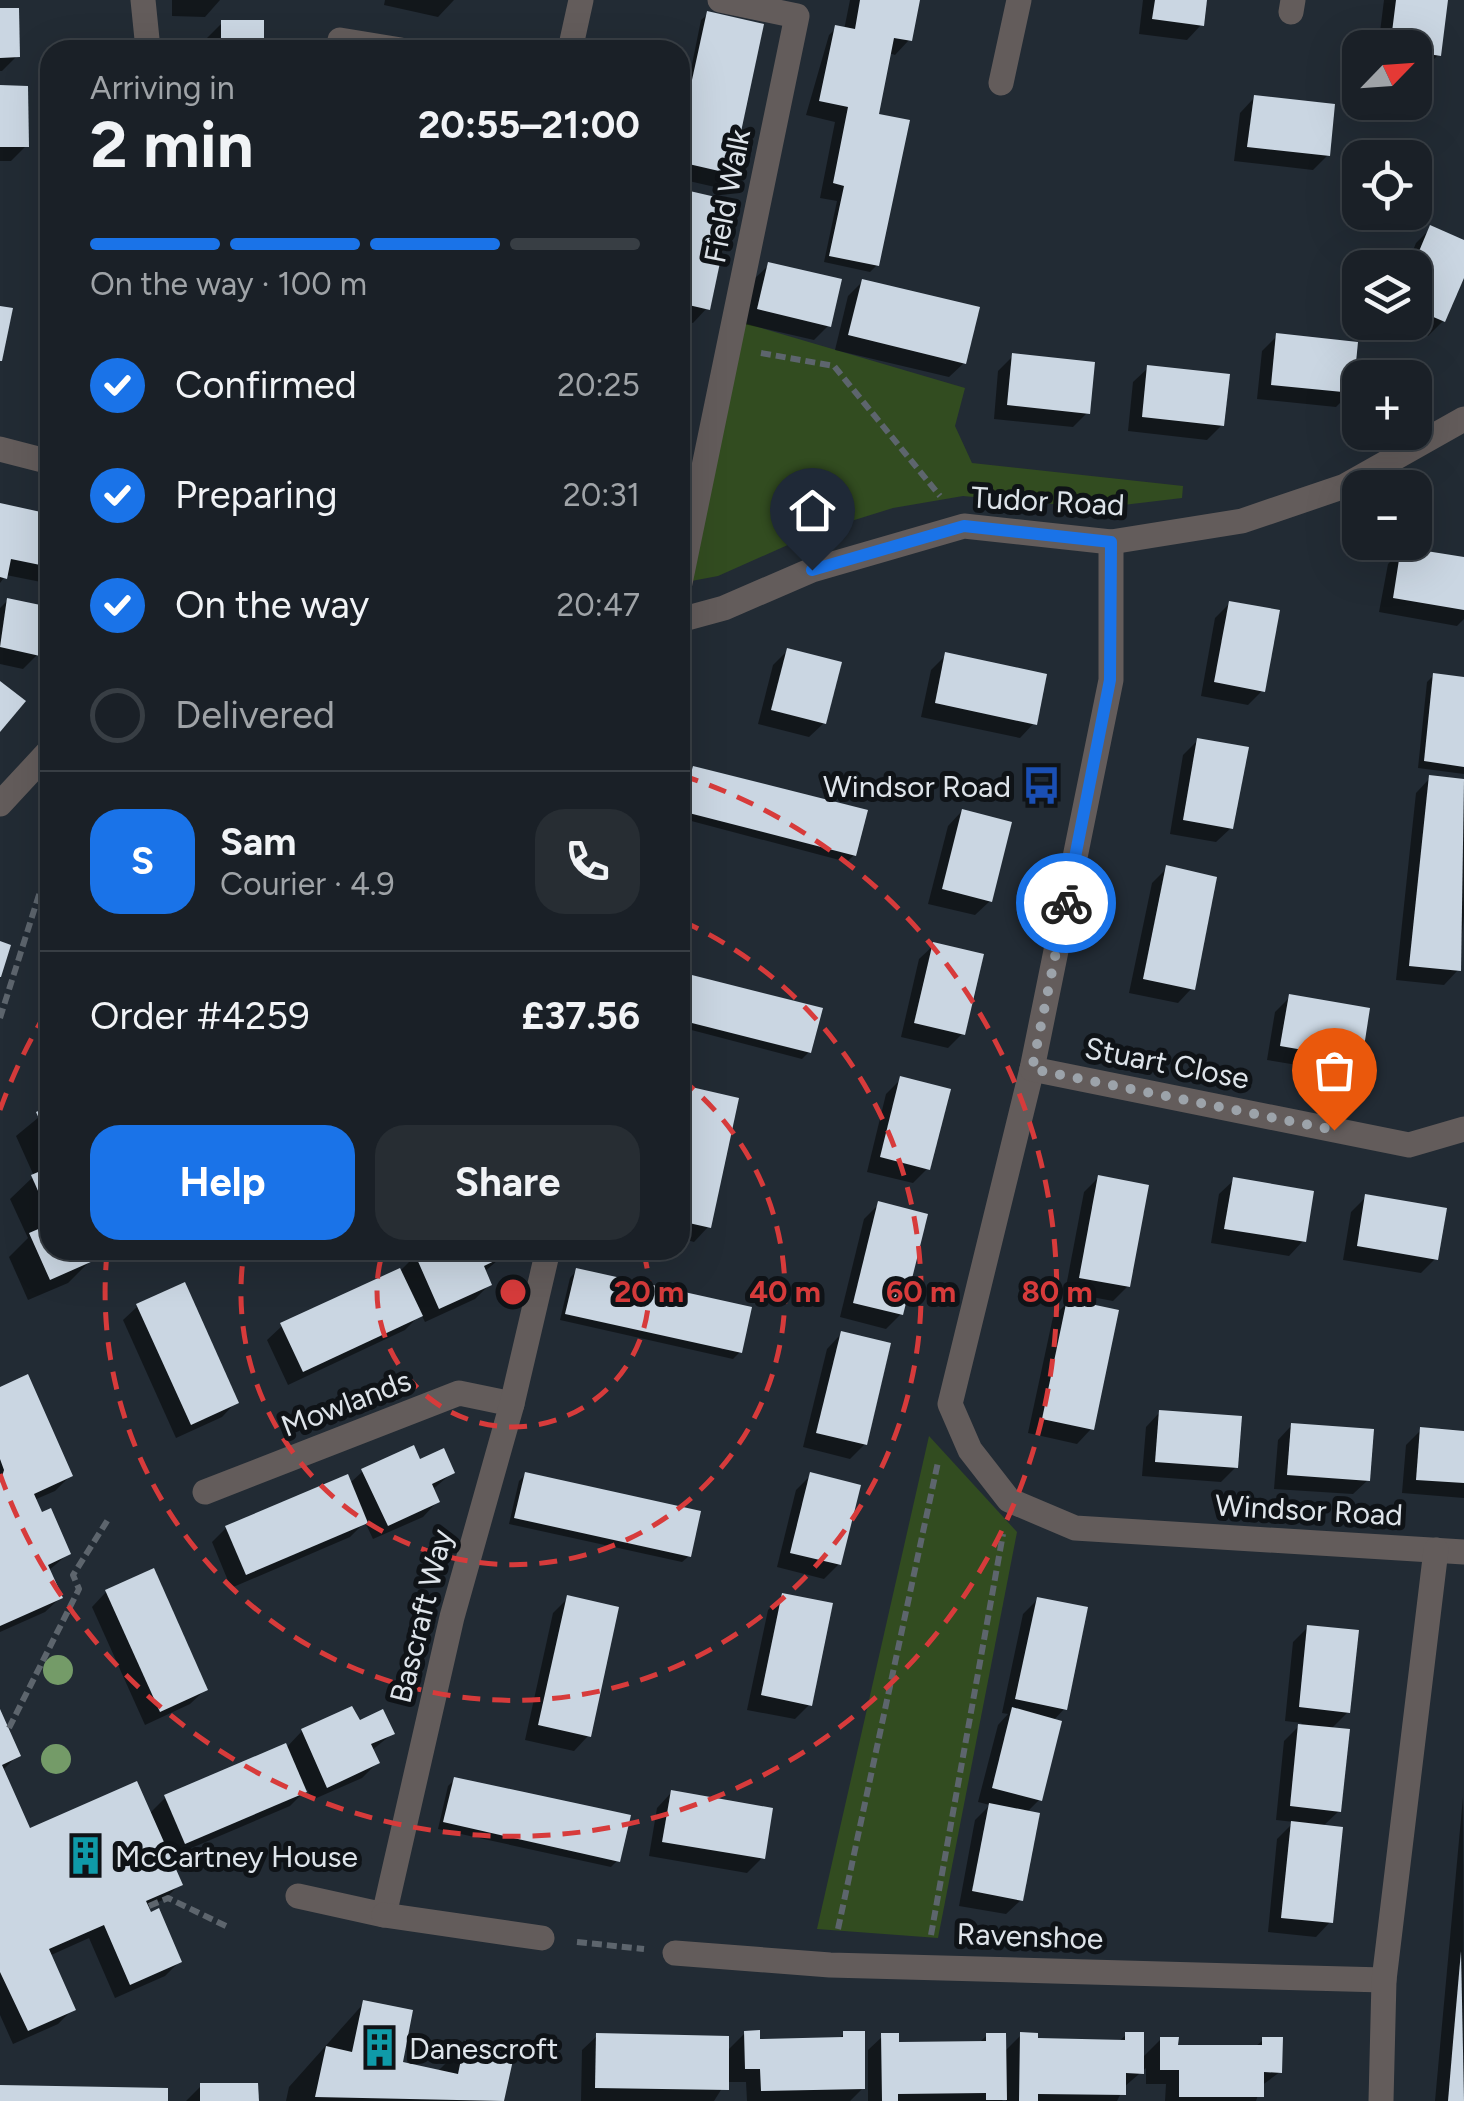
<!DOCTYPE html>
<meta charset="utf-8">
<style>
:root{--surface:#1a2027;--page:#272d33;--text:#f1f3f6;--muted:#9fa3a7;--line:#383e44;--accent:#1a73e8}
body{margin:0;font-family:Figtree,sans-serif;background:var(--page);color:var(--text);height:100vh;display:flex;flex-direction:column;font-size:38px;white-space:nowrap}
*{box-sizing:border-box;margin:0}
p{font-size:32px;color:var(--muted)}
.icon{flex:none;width:55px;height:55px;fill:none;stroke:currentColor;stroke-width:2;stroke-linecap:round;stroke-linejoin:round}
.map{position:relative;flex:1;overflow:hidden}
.sheet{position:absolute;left:40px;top:40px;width:650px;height:1220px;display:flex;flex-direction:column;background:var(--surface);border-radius:30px;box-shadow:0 10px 40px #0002,0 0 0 2px var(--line)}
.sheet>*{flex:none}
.needle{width:65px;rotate:65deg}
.controls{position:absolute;left:1342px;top:30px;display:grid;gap:20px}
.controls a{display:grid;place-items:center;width:90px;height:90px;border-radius:20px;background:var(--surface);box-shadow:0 10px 40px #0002,0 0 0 2px var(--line);font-size:50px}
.pin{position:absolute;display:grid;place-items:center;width:85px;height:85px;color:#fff;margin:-102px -42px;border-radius:50% 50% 50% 0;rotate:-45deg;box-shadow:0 0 10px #0007}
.pin .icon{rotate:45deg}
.courier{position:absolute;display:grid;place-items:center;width:100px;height:100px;margin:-50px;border:8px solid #1a73e8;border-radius:50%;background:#fff;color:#222;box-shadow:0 2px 12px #0007}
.headline em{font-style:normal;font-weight:700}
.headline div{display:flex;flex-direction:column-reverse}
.headline{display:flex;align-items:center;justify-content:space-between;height:170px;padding:0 50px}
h1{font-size:65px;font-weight:700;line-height:75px}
.bar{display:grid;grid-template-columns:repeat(4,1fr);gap:15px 10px;align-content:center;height:120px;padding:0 50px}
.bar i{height:12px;border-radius:8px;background:var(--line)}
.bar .active{background:var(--accent)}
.bar p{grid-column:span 4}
.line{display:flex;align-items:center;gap:25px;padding:0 50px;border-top:2px solid var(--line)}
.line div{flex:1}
.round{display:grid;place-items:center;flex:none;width:105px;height:105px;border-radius:30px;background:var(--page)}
ol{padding:0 50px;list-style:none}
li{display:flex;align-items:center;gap:30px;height:110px}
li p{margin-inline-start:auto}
li .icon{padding:10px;border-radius:50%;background:var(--accent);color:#fff;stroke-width:4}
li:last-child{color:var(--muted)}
li i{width:55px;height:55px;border:5px solid var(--line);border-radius:50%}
.action{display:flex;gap:20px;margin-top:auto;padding:20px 50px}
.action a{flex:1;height:115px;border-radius:30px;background:var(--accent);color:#fff;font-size:40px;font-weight:700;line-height:115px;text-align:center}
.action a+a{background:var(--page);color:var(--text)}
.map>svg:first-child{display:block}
</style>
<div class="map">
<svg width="1464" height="2101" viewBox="0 0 1464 2101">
<rect width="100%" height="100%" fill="#222b34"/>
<g fill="#324c20">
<polygon points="741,322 965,388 955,426 972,463 1183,486 1182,498 1098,508 963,496 893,508 819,531 718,576 686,582"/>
<polygon points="929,1436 1017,1532 938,1938 817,1929"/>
</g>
<g fill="#0007">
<polygon points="172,0 220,0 205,17 172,16"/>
<polygon points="385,0 454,0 438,17 384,5"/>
<polygon points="850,0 918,0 909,40 895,55 889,53 876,116 877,265 870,272 824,262 837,201 820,198 835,122 806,115 829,35 836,28 844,30"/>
<polygon points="1143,0 1204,0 1201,25 1187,40 1139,34"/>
<polygon points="1384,0 1445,0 1439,54 1424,69 1415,68 1415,48 1378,48"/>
<polygon points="0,11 17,56 2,71 0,71"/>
<polygon points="708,14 729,172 715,187 680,179 680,95 687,89 701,20"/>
<polygon points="222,23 262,50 207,50 207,38"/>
<polygon points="0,88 26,146 11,161 0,161"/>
<polygon points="1254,98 1328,155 1313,170 1234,161 1240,113"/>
<polygon points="50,175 50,217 48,216 48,177"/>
<polygon points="682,192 707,308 693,323 680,320"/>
<polygon points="1431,228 1464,242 1464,272 1443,321 1428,336 1399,322 1415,322 1415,268 1406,268 1416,243"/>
<polygon points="769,265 829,325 814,340 744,324 754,279"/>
<polygon points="862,282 964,363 949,377 835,350 848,296"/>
<polygon points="1277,336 1351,392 1336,407 1257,399 1262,351"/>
<polygon points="1013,356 1087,413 1073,427 994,419 998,371"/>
<polygon points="1148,368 1222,425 1207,440 1128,431 1133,382"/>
<polygon points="0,506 50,516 50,573 41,582 6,575 0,583"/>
<polygon points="1402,550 1464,560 1464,619 1457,626 1379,612 1388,564"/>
<polygon points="8,600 38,654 23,669 0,664 0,608"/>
<polygon points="1230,603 1263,690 1248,705 1201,696 1215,618"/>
<polygon points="787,651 824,723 809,737 758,724 773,665"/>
<polygon points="946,655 1034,723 1020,738 921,717 931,670"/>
<polygon points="1434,675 1464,679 1464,774 1418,768 1427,682"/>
<polygon points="1198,740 1231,828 1216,842 1170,834 1183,755"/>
<polygon points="694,768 854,855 847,862 680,818 687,775"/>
<polygon points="1430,778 1464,781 1464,916 1458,970 1444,985 1396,980 1416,793"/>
<polygon points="962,811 990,901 975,915 928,904 948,826"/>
<polygon points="1167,868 1192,988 1178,1003 1129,993 1152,883"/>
<polygon points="934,945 962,1034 948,1048 901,1037 919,959"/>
<polygon points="680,974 809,1052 802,1059 680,1027"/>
<polygon points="1290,997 1359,1058 1345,1073 1267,1060 1275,1012"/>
<polygon points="901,1079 928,1168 913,1183 867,1172 886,1094"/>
<polygon points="688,1089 708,1227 694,1242 680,1238 680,1097"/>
<polygon points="50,1108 50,1250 85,1250 90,1261 68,1283 28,1300 9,1257 28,1238 10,1199 34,1176 16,1136"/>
<polygon points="1099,1177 1128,1286 1113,1301 1065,1292 1084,1192"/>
<polygon points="1234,1180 1303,1241 1289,1256 1211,1243 1219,1194"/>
<polygon points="1366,1197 1436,1258 1421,1273 1343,1260 1351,1212"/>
<polygon points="879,1204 901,1314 886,1329 840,1317 864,1219"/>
<polygon points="421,1250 502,1250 504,1255 484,1272 490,1284 475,1299 425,1322 421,1314 405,1330 288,1385 267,1340 282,1326 401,1270"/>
<polygon points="576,1271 740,1352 733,1359 560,1320 570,1278"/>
<polygon points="1068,1302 1091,1429 1077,1444 1028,1433 1053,1317"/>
<polygon points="138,1306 236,1402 222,1417 176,1438 123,1320"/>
<polygon points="841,1334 865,1444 850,1459 803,1447 827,1349"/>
<polygon points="0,1390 70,1476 55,1491 34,1500 68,1554 48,1571 60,1598 45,1612 0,1632"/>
<polygon points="1160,1412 1236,1467 1221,1482 1142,1476 1146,1427"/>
<polygon points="1292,1425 1368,1480 1353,1494 1274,1489 1278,1440"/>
<polygon points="1421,1430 1464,1433 1464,1498 1402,1493 1406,1445"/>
<polygon points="419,1462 452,1473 432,1490 437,1502 423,1517 373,1539 365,1522 350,1537 231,1588 212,1542 226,1528 349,1484 363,1471"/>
<polygon points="525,1475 689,1556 682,1562 509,1524 519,1481"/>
<polygon points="811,1475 839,1564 824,1579 777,1567 796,1490"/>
<polygon points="106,1592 205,1690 190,1704 145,1725 92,1607"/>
<polygon points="783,1595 809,1705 795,1719 747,1710 768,1610"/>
<polygon points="568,1598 588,1736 574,1751 525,1740 553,1613"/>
<polygon points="1038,1599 1065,1708 1053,1721 1040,1799 1026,1813 1021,1900 1006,1914 959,1906 975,1820 990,1805 978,1802 998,1725 1008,1714 1002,1713 1023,1614"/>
<polygon points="1308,1627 1348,1712 1330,1730 1339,1811 1322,1827 1330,1922 1316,1937 1268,1932 1277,1839 1294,1822 1276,1820 1284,1741 1302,1723 1285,1721 1293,1642"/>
<polygon points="0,1715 18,1755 2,1771 28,1831 149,1814 166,1797 286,1748 302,1731 359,1723 392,1734 371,1751 377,1763 362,1778 312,1800 307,1789 290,1806 168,1858 180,1884 165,1899 146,1907 179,1962 165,1976 115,1998 89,1938 49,1956 73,2009 58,2024 13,2044 0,2015"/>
<polygon points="455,1779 618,1860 611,1867 438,1829 448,1786"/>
<polygon points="671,1793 762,1858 747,1873 649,1856 657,1808"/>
<polygon points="1463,1797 1464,2101 1435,2101"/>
<polygon points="364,2003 400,2064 437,2072 466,2043 512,2052 502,2101 286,2101 289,2087"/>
<polygon points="745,2033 757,2041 837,2040 844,2034 863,2088 850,2101 747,2101 746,2082 726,2082 714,2101 581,2101 582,2050 597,2036 726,2052"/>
<polygon points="987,2035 1004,2052 1021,2035 1035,2041 1118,2042 1126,2035 1142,2058 1161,2039 1176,2047 1255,2047 1263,2040 1280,2072 1261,2086 1256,2101 1165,2101 1166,2084 1146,2084 1146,2068 1124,2087 1117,2101 1006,2101 1006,2097 1002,2101 868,2101 868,2050 883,2036 897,2045 978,2044"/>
<polygon points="201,2086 256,2101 186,2101"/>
</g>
<g fill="#cad6e2">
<polygon points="860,0 920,0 912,41 894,38 879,114 910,120 879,266 829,256 844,186 833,183 848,107 819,101 835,25 855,29"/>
<polygon points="1155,0 1207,0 1204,26 1152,19"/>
<polygon points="1396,0 1448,0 1441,56 1415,52 1415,48 1390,48"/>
<polygon points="0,8 19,8 20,57 0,58"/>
<polygon points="707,11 764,24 732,174 680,162 680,135"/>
<rect x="221" y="20" width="43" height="30"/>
<polygon points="0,85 28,86 29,147 0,147"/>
<polygon points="1254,95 1335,104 1330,156 1247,147"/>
<polygon points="681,189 733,201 710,310 680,303"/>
<polygon points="1430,225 1464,240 1464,278 1445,322 1415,309 1412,268"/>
<polygon points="768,262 842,279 831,327 757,309"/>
<polygon points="862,279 980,307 966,364 848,335"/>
<polygon points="0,306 13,308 2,361 0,361"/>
<polygon points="1276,333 1358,342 1353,393 1271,385"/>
<polygon points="1012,353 1095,362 1090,414 1007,405"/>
<polygon points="1147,365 1230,374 1224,426 1142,417"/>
<polygon points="0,503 50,514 50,567 11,559 7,579 0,577"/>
<polygon points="1401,547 1464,557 1464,610 1393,598"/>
<polygon points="7,598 50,607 40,656 0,647"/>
<polygon points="1229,601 1280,610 1265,692 1214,682"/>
<polygon points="787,648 842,662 826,724 771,710"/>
<polygon points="945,652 1047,674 1037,725 935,703"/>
<polygon points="1433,673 1464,677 1464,767 1424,761"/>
<polygon points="0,681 26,701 0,732"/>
<polygon points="1197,738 1249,747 1233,829 1183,820"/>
<polygon points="693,766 868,810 856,856 681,811"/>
<polygon points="1429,775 1464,779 1461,971 1409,966"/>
<polygon points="962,809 1012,822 992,902 942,889"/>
<polygon points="1166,865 1217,877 1195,990 1143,979"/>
<polygon points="0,941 11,945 1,977 0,977"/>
<polygon points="933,942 984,954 965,1035 914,1023"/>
<polygon points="680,972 823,1008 811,1053 680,1020"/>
<polygon points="1289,994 1370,1008 1362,1060 1280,1046"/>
<polygon points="900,1076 951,1089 930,1170 880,1157"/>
<polygon points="687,1086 739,1098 711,1228 680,1221 680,1117"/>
<polygon points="50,1106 50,1143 36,1112"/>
<polygon points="50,1167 50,1218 31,1175"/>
<polygon points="1098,1175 1149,1185 1130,1287 1079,1278"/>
<polygon points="1233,1177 1314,1191 1306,1242 1224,1229"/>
<polygon points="1365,1194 1447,1208 1438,1260 1357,1246"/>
<polygon points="878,1201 928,1214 903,1315 853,1303"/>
<polygon points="50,1224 50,1250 88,1250 93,1261 50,1280 29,1233"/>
<polygon points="413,1250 505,1250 507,1255 484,1266 492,1285 439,1309"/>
<polygon points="400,1268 423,1316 303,1372 280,1323"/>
<polygon points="576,1268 752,1307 742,1353 565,1314"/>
<polygon points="185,1282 239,1403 191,1425 136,1304"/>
<polygon points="1067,1299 1119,1310 1094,1430 1042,1419"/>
<polygon points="841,1331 891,1343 867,1445 816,1433"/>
<polygon points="28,1374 73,1476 34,1494 42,1512 51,1508 71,1554 48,1565 63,1598 0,1626 0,1483 4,1470 0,1459 0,1387"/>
<polygon points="1159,1410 1242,1416 1238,1468 1155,1462"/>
<polygon points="1291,1423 1374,1429 1370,1481 1287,1475"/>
<polygon points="1420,1427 1464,1431 1464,1483 1416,1480"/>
<polygon points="414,1445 420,1459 444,1448 455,1473 432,1484 440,1502 388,1526 361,1469"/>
<polygon points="525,1472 701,1511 691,1557 514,1518"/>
<polygon points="810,1472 861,1485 841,1565 790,1553"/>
<polygon points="348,1474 368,1523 246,1575 225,1526"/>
<polygon points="154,1568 208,1690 160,1712 105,1590"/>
<polygon points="782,1593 833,1603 812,1706 761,1695"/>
<polygon points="567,1595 619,1607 591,1737 538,1725"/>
<polygon points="1037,1597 1088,1607 1067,1710 1015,1699"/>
<polygon points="1307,1625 1359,1630 1350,1713 1299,1707"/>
<polygon points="352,1706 360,1720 383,1709 395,1734 371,1744 380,1763 327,1788 301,1729"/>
<polygon points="1012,1707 1062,1721 1042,1801 992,1788"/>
<polygon points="0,1709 21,1756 2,1765 30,1828 137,1781 183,1885 146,1901 151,1912 159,1908 182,1962 130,1985 104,1925 49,1949 76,2010 28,2031 0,1972"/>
<polygon points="1298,1724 1350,1729 1341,1812 1290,1806"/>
<polygon points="286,1743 307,1792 185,1844 164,1795"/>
<polygon points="454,1777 631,1815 620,1862 443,1822"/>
<polygon points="671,1790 773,1808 765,1859 662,1842"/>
<polygon points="989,1803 1040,1813 1023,1901 972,1891"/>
<polygon points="1291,1821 1343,1827 1333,1923 1281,1918"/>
<polygon points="1461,1951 1464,2101 1448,2101 1453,2042"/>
<polygon points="363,2000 413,2010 403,2062 458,2074 465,2040 515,2051 504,2101 315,2097 326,2046 352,2052"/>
<polygon points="760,2030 760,2039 843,2037 843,2031 865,2031 865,2089 761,2091 760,2069 745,2069 744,2031"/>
<polygon points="1020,2032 1038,2033 1038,2038 1125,2040 1125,2032 1144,2032 1144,2074 1126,2073 1126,2095 1038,2094 1038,2101 1019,2101"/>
<polygon points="596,2033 729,2036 729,2090 595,2088"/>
<polygon points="881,2033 899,2033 899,2042 986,2041 986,2033 1006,2033 1007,2100 986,2100 986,2093 898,2094 898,2101 882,2101"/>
<polygon points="1160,2037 1179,2037 1178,2045 1262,2045 1262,2037 1283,2037 1282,2073 1264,2072 1264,2097 1179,2097 1179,2070 1160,2070"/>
<polygon points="200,2083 258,2083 259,2101 200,2101"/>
<polygon points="0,2085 168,2088 168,2101 0,2101"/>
</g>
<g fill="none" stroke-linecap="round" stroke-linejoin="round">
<g stroke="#5d656d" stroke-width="6" stroke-dasharray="10 5" stroke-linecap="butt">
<polyline points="761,353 834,366 940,496"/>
<polyline points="0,1018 50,860"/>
<polyline points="9,1728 79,1589 73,1575 109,1518"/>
<polyline points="149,1906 168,1898 230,1928"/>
<polyline points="838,1929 938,1462"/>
<polyline points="931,1935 1003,1534"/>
<polyline points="577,1942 644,1949"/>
</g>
<g stroke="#635c5b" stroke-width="25">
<polyline points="1001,83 1019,0"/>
<polyline points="680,583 797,16 720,0"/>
</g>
<g stroke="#635c5b" stroke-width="25">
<polyline points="143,0 148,49"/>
<polyline points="1291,12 1293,0"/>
<polyline points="340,40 401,50"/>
<polyline points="570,50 581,0"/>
<polyline points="0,449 50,462"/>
<polyline points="1111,542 1111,680 1032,1069 950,1404 970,1450 1009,1500 1075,1528 1464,1552"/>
<polyline points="680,620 724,608 812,570 964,526 1111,542 1242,521 1345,486 1464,419"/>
<polyline points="0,804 50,750"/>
<polyline points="1032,1069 1409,1145 1464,1129"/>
<polyline points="205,1492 459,1393 512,1404"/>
<polyline points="298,1896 384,1915 452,1617 512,1404 548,1250"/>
<polyline points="384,1915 542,1938"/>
<polyline points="675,1953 830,1965 1384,1980"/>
<polyline points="1381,2101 1384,1980 1436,1550"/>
</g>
</g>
<g fill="#749b68">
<circle cx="58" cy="1670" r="15"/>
<circle cx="56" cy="1759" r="15"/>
</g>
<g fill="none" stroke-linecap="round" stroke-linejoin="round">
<polyline stroke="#9ca3aa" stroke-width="10" stroke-dasharray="0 18" points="1066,903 1032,1069 1334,1130"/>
<polyline stroke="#1a73e8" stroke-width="12" points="812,570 964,526 1111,542 1110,680 1066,903"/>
</g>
<g fill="none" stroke="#d73b3b" stroke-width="5" stroke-dasharray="18 12">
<path d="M643 1251A136 136 0 1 1 383 1251"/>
<path d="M680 1078A272 272 0 1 1 244 1252"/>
<path d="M682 921A408 408 0 1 1 107 1253"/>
<path d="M0 1110A544 544 0 0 1 49 1008M681 775A544 544 0 1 1 0 1474"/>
</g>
<defs>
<symbol id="bus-bare" viewBox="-9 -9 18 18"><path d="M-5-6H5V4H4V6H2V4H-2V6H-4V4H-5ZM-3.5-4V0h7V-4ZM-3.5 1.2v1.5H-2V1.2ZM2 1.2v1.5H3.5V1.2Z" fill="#1a4fb4" stroke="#0f1317" stroke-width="2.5" paint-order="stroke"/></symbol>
<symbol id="building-bare" viewBox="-9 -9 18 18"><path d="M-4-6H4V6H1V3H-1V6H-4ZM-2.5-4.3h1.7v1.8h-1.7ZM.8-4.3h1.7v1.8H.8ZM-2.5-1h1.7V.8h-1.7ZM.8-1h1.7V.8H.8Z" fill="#0f9aa8" stroke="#0f1317" stroke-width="2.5" paint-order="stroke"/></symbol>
</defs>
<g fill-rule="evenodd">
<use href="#bus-bare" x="1014" y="758" width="55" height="55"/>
<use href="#building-bare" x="58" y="1828" width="55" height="55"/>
<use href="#building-bare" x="352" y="2020" width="55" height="55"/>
</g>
<g text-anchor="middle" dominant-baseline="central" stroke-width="10" stroke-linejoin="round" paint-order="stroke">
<g font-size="30" fill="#dee4ea" stroke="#0f1317">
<text transform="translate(727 196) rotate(-79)">Field Walk</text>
<text transform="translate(1048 501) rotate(3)">Tudor Road</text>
<text transform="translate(1167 1063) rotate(11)">Stuart Close</text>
<text transform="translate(346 1403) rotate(-21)">Mowlands</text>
<text transform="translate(1309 1510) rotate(3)">Windsor Road</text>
<text transform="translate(421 1616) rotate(-76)">Bascraft Way</text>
<text transform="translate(1030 1936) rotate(2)">Ravenshoe</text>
</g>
<g font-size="30" fill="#dee4ea" stroke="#0f1317" text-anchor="start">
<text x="1011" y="786" text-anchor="end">Windsor Road</text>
<text x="115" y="1856">McCartney House</text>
<text x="409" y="2048">Danescroft</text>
</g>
</g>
<circle cx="513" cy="1292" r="15" fill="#d73b3b" stroke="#0f1317" stroke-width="5"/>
<g font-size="30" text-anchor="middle" font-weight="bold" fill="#d73b3b" stroke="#0f1317" stroke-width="10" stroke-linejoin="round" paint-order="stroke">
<text x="649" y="1302">20 m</text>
<text x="785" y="1302">40 m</text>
<text x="921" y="1302">60 m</text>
<text x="1057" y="1302">80 m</text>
</g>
</svg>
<div class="controls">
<a><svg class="needle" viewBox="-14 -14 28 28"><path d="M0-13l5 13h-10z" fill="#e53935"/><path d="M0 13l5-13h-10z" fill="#9fa3a7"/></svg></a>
<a><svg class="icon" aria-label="locate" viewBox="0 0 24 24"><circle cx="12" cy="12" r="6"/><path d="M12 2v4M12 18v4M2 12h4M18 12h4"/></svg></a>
<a><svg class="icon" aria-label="layers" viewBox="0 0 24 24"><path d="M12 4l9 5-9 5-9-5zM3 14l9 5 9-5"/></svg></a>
<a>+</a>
<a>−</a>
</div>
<div class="pin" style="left:1334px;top:1130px;background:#ea580c"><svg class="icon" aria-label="bag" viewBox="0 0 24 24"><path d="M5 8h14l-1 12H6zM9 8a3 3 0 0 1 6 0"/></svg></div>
<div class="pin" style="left:812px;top:570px;background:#1f2937"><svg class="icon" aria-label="home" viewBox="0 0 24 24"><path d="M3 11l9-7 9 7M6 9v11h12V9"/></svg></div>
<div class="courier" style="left:1066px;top:903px"><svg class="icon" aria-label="bike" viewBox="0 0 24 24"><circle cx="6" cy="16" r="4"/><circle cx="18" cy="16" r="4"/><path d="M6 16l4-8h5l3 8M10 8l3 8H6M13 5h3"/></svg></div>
<section class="sheet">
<div class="headline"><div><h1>2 min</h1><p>Arriving in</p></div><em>20:55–21:00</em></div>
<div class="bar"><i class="active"></i><i class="active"></i><i class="active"></i><i></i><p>On the way · 100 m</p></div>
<ol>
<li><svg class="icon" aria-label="check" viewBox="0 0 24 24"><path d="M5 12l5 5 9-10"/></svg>Confirmed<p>20:25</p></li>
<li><svg class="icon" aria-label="check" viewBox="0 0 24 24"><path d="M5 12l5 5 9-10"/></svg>Preparing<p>20:31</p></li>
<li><svg class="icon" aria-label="check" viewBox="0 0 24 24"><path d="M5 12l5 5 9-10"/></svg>On the way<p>20:47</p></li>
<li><i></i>Delivered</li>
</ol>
<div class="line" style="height:180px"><b class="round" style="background:var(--accent);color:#fff">S</b><div><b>Sam</b><p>Courier · 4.9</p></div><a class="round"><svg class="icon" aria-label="phone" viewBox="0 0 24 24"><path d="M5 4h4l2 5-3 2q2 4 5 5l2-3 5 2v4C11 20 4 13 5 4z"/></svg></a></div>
<div class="line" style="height:130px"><div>Order #4259</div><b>£37.56</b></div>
<div class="action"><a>Help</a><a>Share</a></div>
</section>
</div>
